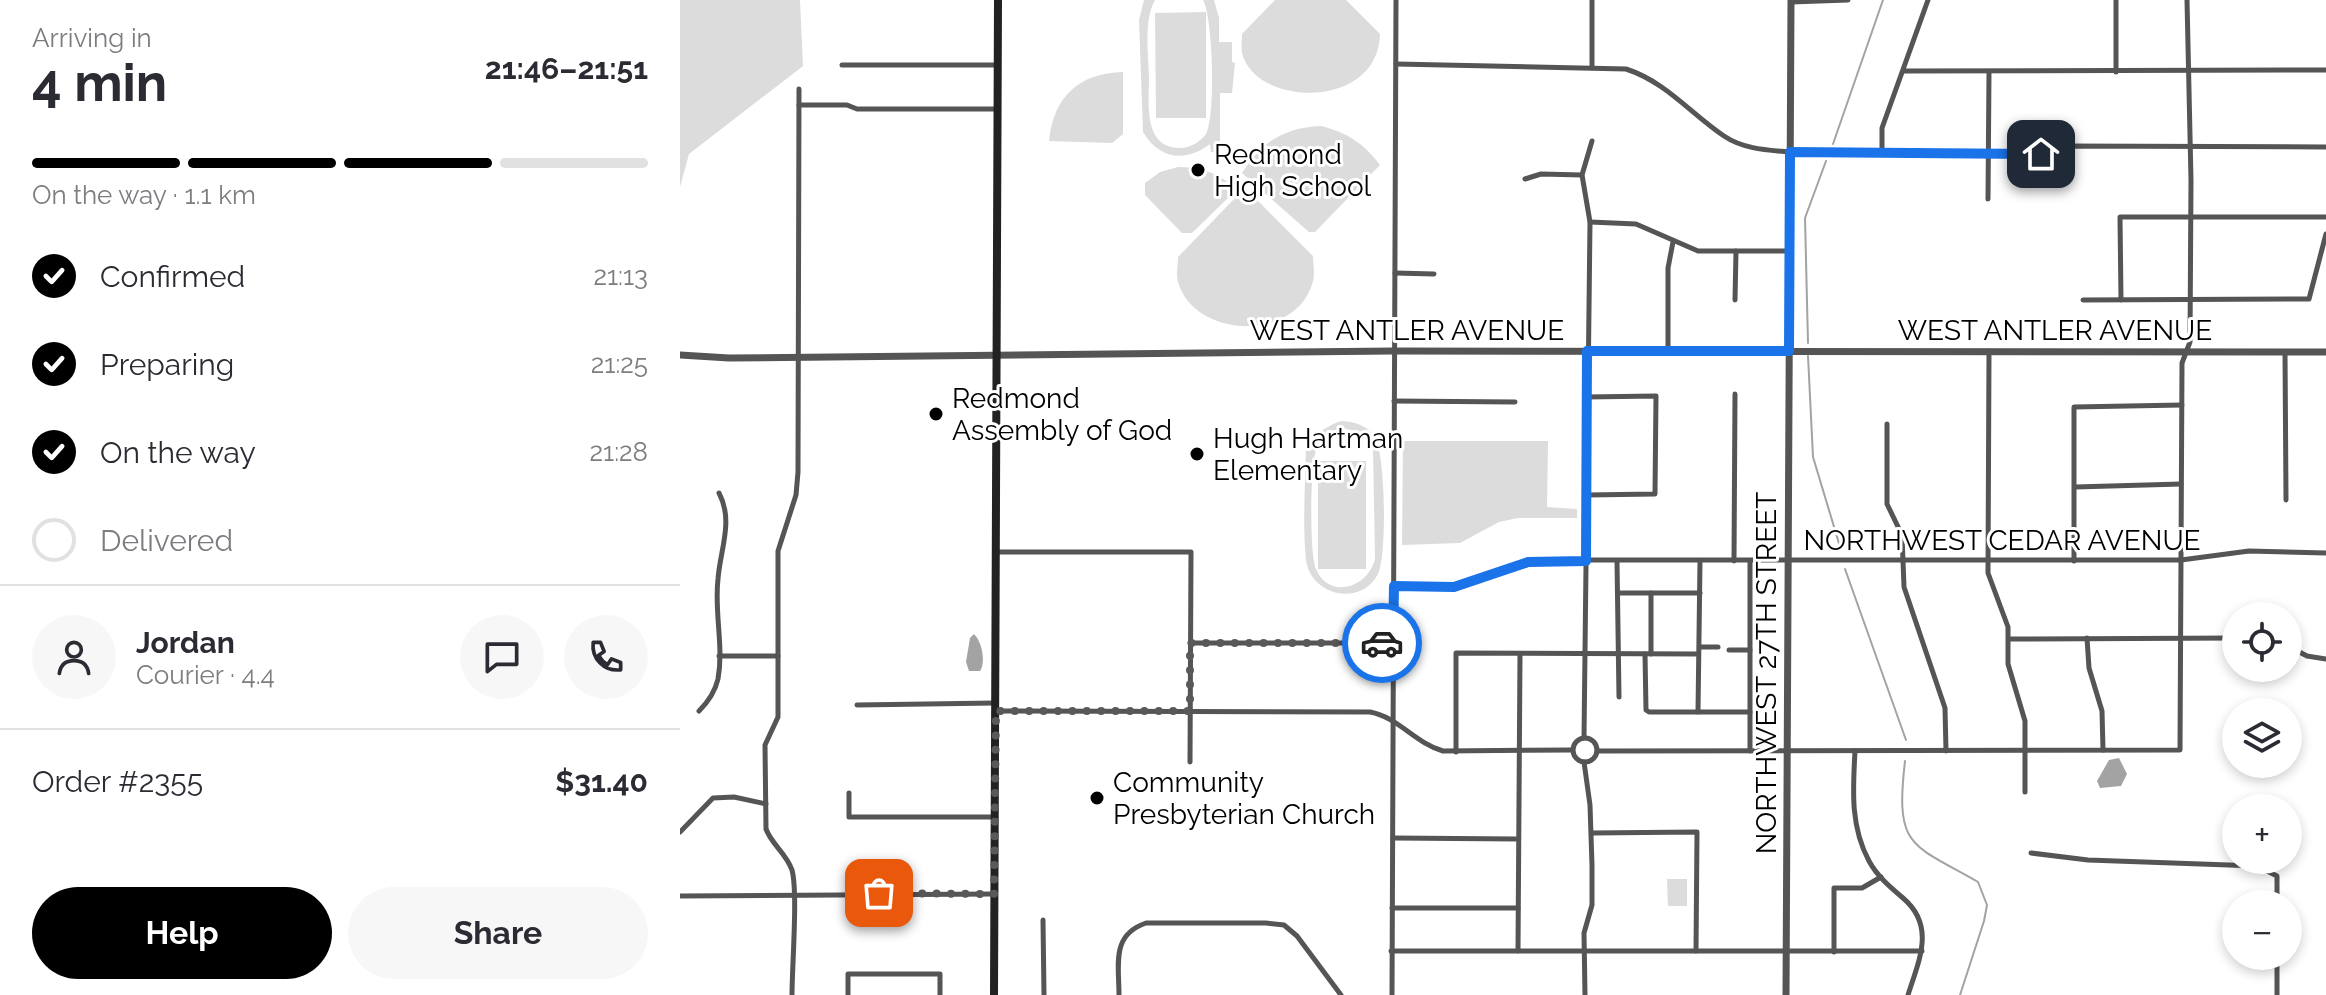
<!DOCTYPE html>
<meta charset="utf-8">
<style>
:root{--surface:#fff;--page:#f7f7f7;--text:#2b2b33;--muted:#7c7c81;--line:#e1e1e2;--accent:#000}
body{margin:0;font-family:Raleway,sans-serif;background:var(--page);color:var(--text);height:100vh;display:flex;flex-direction:column;font-size:30px;white-space:nowrap}
*{box-sizing:border-box;margin:0}
p{font-size:26px;color:var(--muted)}
.icon{flex:none;width:44px;height:44px;fill:none;stroke:currentColor;stroke-width:2;stroke-linecap:round;stroke-linejoin:round}
.map{position:relative;flex:1;overflow:hidden}
.panel{display:flex;flex-direction:column;background:var(--surface);width:680px}
.panel>*{flex:none}
.fabs{position:absolute;left:1542px;top:602px;display:grid;gap:16px}
.fabs a{display:grid;place-items:center;width:80px;height:80px;border-radius:50%;background:var(--surface);box-shadow:0 4px 12px #0003;font-size:40px}
.pin{position:absolute;display:grid;place-items:center;width:68px;height:68px;color:#fff;margin:-34px;border-radius:16px;box-shadow:0 4px 12px #0006}
.courier{position:absolute;display:grid;place-items:center;width:80px;height:80px;margin:-40px;border:6px solid #1a73e8;border-radius:50%;background:#fff;color:#222;box-shadow:0 2px 10px #0007}
.summary em{font-style:normal;font-weight:700}
.summary div{display:flex;flex-direction:column-reverse}
.summary{display:flex;align-items:center;justify-content:space-between;height:136px;padding:0 32px}
h1{font-size:52px;font-weight:700;line-height:60px}
.bar{display:grid;grid-template-columns:repeat(4,1fr);gap:12px 8px;align-content:center;height:96px;padding:0 32px}
.bar i{height:10px;border-radius:6px;background:var(--line)}
.bar .active{background:var(--accent)}
.bar p{grid-column:span 4}
.line{display:flex;align-items:center;gap:20px;padding:0 32px;border-top:2px solid var(--line)}
.line div{flex:1}
.round{display:grid;place-items:center;flex:none;width:84px;height:84px;border-radius:42px;background:var(--page)}
ol{padding:0 32px;list-style:none}
li{display:flex;align-items:center;gap:24px;height:88px}
li p{margin-inline-start:auto}
li .icon{padding:8px;border-radius:50%;background:var(--accent);color:#fff;stroke-width:4}
li:last-child{color:var(--muted)}
li i{width:44px;height:44px;border:4px solid var(--line);border-radius:50%}
.cta{display:flex;gap:16px;margin-top:auto;padding:16px 32px}
.cta a{flex:1;height:92px;border-radius:48px;background:var(--accent);color:#fff;font-size:32px;font-weight:700;line-height:92px;text-align:center}
.cta a+a{background:var(--page);color:var(--text)}
main{display:flex;flex:1;min-height:0}
.map>svg:first-child{display:block}
</style>
<main>
<section class="panel">
<div class="summary"><div><h1>4 min</h1><p>Arriving in</p></div><em>21:46–21:51</em></div>
<div class="bar"><i class="active"></i><i class="active"></i><i class="active"></i><i></i><p>On the way · 1.1 km</p></div>
<ol>
<li><svg class="icon" aria-label="check" viewBox="0 0 24 24"><path d="M5 12l5 5 9-10"/></svg>Confirmed<p>21:13</p></li>
<li><svg class="icon" aria-label="check" viewBox="0 0 24 24"><path d="M5 12l5 5 9-10"/></svg>Preparing<p>21:25</p></li>
<li><svg class="icon" aria-label="check" viewBox="0 0 24 24"><path d="M5 12l5 5 9-10"/></svg>On the way<p>21:28</p></li>
<li><i></i>Delivered</li>
</ol>
<div class="line" style="height:144px"><a class="round"><svg class="icon" aria-label="person" viewBox="0 0 24 24"><circle cx="12" cy="8" r="4"/><path d="M4 21q1-7 8-7t8 7"/></svg></a><div><b>Jordan</b><p>Courier · 4.4</p></div><a class="round"><svg class="icon" aria-label="chat" viewBox="0 0 24 24"><path d="M4 5h16v11H9l-5 4z"/></svg></a><a class="round"><svg class="icon" aria-label="phone" viewBox="0 0 24 24"><path d="M5 4h4l2 5-3 2q2 4 5 5l2-3 5 2v4C11 20 4 13 5 4z"/></svg></a></div>
<div class="line" style="height:104px"><div>Order #2355</div><b>$31.40</b></div>
<div class="cta"><a>Help</a><a>Share</a></div>
</section>
<div class="map">
<svg width="1646" height="995" viewBox="0 0 1646 995">
<rect width="100%" height="100%" fill="#fff"/>
<g fill="#dcdcdc" fill-rule="evenodd">
<polygon points="0,0 120,0 123,66 9,154 0,187"/>
<path d="M464,0h11c-12,21 -6,55 -6,79 0,24 -6,69 31,69 10,0 20,-6 26,-14 10,-17 7,-117 -3,-134h11l5,18v24h13v20l3,1 -3,30h-12v59h-9l-1,-8c-25,19 -51,15 -67,-12l-4,-112z"/>
<path d="M595,0h71l34,34c-2,77 -125,73 -138,19 -1,-6 0,-14 0,-19z"/>
<polygon points="526,12 526,118 476,118 475,13"/>
<path d="M443,72v62l-11,9 -63,-2c4,-44 30,-68 74,-69z"/>
<path d="M641,126c27,7 42,17 59,39l-65,67h-6l-67,-59c20,-32 42,-45 79,-47z"/>
<path d="M498,167c21,0 34,4 51,16l1,13 -38,37h-10l-37,-38v-12l15,-11z"/>
<path d="M557,196h16l60,60c0,8 2,18 0,25 -15,61 -118,59 -135,1 -2,-7 0,-18 0,-25z"/>
<path d="M662,421c13,1 24,4 32,15 12,16 13,120 4,138 -17,33 -67,22 -72,-14 -4,-39 0,-82 0,-122 10,-1 22,-14 36,-17zM663,428l19,5 11,15 2,111c-7,29 -46,41 -59,10 -7,-15 -6,-112 2,-125 5,-10 14,-14 25,-16z"/>
<polygon points="723,441 868,441 867,507 897,509 897,518 838,518 819,522 780,543 722,545"/>
<rect x="638" y="461" width="48" height="108"/>
<polygon points="987,879 1007,879 1007,906 988,906"/>
</g>
<g fill="#a3a3a3">
<path d="M294,634c8,8 12,28 6,37h-11l-3,-9 4,-24z"/>
<polygon points="1439,758 1447,774 1441,786 1420,788 1417,781 1429,760"/>
</g>
<g fill="none" stroke-linecap="round" stroke-linejoin="round">
<g stroke="#a3a3a3" stroke-width="2">
<polyline points="1153,144 1203,0"/>
<polyline points="1128,343 1125,218 1146,161"/>
<polyline points="1128,356 1133,457 1161,550"/>
<polyline points="1165,569 1226,740"/>
<path d="M1225,761c-10,87 5,82 73,121l9,23 -3,16 -24,74"/>
</g>
<g stroke="#555" stroke-width="5">
<polyline points="1436,0 1436,72"/>
<polyline points="1111,2 1168,0"/>
<path d="M716,64l230,5c40,13 64,44 98,67 19,13 43,14 66,16l251,2 25,-8 260,1"/>
<polyline points="162,65 317,65"/>
<polyline points="912,67 912,0"/>
<polyline points="1223,71 1646,70"/>
<polyline points="119,105 167,105 177,109 318,109"/>
<polyline points="1202,153 1202,128 1248,0"/>
<polyline points="845,179 861,174 902,175"/>
<polyline points="1308,199 1309,72"/>
<polyline points="910,222 956,224 1018,251 1110,251"/>
<polyline points="715,273 754,274"/>
<polyline points="1055,300 1056,251"/>
<polyline points="1403,300 1629,299 1646,234"/>
<polyline points="1441,300 1440,217 1646,217"/>
<polyline points="988,351 988,268 993,242"/>
<polyline points="1309,351 1308,573 1328,627 1328,664 1345,721 1345,792"/>
<polyline points="1605,352 1606,500"/>
<polyline points="906,397 976,396 975,494 907,495"/>
<polyline points="714,401 835,402"/>
<polyline points="1207,424 1207,504 1222,535 1224,587 1265,708 1266,751"/>
<polyline points="1395,487 1501,484"/>
<polyline points="317,552 511,552 510,762"/>
<polyline points="937,561 939,697"/>
<polyline points="1054,561 1055,394"/>
<polyline points="1394,561 1394,407 1502,405"/>
<polyline points="714,586 774,587 862,560 1501,560 1569,551 1646,553"/>
<polyline points="938,593 1020,593"/>
<polyline points="971,593 971,654"/>
<polyline points="1407,638 1409,668 1422,711 1423,750"/>
<polyline points="1329,639 1556,638"/>
<polyline points="510,643 713,643"/>
<polyline points="1608,646 1627,656 1646,659"/>
<polyline points="1021,647 1038,647"/>
<polyline points="1049,650 1070,650"/>
<polyline points="965,654 966,710 969,712 1070,712"/>
<polyline points="39,656 98,656"/>
<polyline points="177,705 315,703"/>
<path d="M19,711c9,-9 16,-19 19,-32 6,-33 -4,-67 0,-100 2,-29 16,-58 1,-86"/>
<path d="M316,711l374,1c28,5 45,31 73,39l129,-1"/>
<polyline points="1018,712 1020,561"/>
<polyline points="904,738 910,222 902,175 912,141"/>
<circle cx="905" cy="750" r="12"/>
<polyline points="917,751 1500,750 1502,363 1510,342 1511,180 1507,0"/>
<polyline points="1070,751 1070,561"/>
<path d="M1175,751c-2,38 -5,75 14,110 8,15 21,26 34,37 33,28 16,62 5,97"/>
<polyline points="776,752 776,653 1017,654"/>
<polyline points="904,762 910,805 912,865 912,905 904,933 905,995"/>
<polyline points="169,793 169,817 314,817"/>
<polyline points="0,832 33,798 54,797 86,804"/>
<polyline points="912,833 1017,832 1016,951"/>
<polyline points="713,838 838,839"/>
<polyline points="1351,853 1408,860 1577,866 1597,876 1597,904"/>
<polyline points="0,896 314,894"/>
<polyline points="712,908 838,908"/>
<polyline points="363,920 364,995"/>
<polyline points="711,951 1242,951"/>
<polyline points="838,951 840,654"/>
<polyline points="1154,952 1154,888 1182,888 1201,877"/>
<path d="M112,995c0,-28 6,-103 0,-125 -6,-17 -20,-25 -26,-41l-1,-84 13,-28v-166l18,-56 2,-23 1,-383"/>
<polyline points="168,995 168,974 260,974 260,995"/>
<path d="M439,995c0,-31 -8,-60 27,-72h120l18,2 13,11 44,59"/>
<polyline points="712,995 716,0"/>
<polyline points="1597,995 1597,956"/>
</g>
<g stroke="#555" stroke-width="7">
<polyline points="0,355 49,358 713,351 1646,352"/>
<polyline points="1106,995 1111,0"/>
</g>
<polyline stroke="#222" stroke-width="8" points="314,995 318,0"/>
</g>
<g fill="none" stroke-linecap="round" stroke-linejoin="round">
<polyline stroke="#595959" stroke-width="8" stroke-dasharray="0 14.4" points="199,893 314,894 316,711 510,711 510,643 702,643"/>
<polyline stroke="#1a73e8" stroke-width="10" points="702,643 713,643 714,586 774,587 848,562 906,561 907,351 1109,351 1110,152 1361,154"/>
</g>
<g fill="#000" stroke="#fff" stroke-width="3">
<circle cx="518" cy="170" r="8"/>
<circle cx="256" cy="414" r="8"/>
<circle cx="517" cy="454" r="8"/>
<circle cx="417" cy="798" r="8"/>
</g>
<g text-anchor="middle" dominant-baseline="central" stroke-width="6" stroke-linejoin="round" paint-order="stroke">
<g font-size="28" fill="#000" stroke="#fff" text-anchor="start">
<text x="534" y="154">Redmond<tspan x="534" dy="32">High School</tspan></text>
<text x="272" y="398">Redmond<tspan x="272" dy="32">Assembly of God</tspan></text>
<text x="533" y="438">Hugh Hartman<tspan x="533" dy="32">Elementary</tspan></text>
<text x="433" y="782">Community<tspan x="433" dy="32">Presbyterian Church</tspan></text>
</g>
<g font-size="28" fill="#000" stroke="#fff">
<text x="727" y="330">WEST ANTLER AVENUE</text>
<text x="1375" y="330">WEST ANTLER AVENUE</text>
<text x="1322" y="540">NORTHWEST CEDAR AVENUE</text>
<text transform="translate(1086 673) rotate(-90)">NORTHWEST 27TH STREET</text>
</g>
</g>
</svg>
<div class="fabs">
<a><svg class="icon" aria-label="locate" viewBox="0 0 24 24"><circle cx="12" cy="12" r="6"/><path d="M12 2v4M12 18v4M2 12h4M18 12h4"/></svg></a>
<a><svg class="icon" aria-label="layers" viewBox="0 0 24 24"><path d="M12 4l9 5-9 5-9-5zM3 14l9 5 9-5"/></svg></a>
<a>+</a>
<a>−</a>
</div>
<div class="pin" style="left:199px;top:893px;background:#ea580c"><svg class="icon" aria-label="bag" viewBox="0 0 24 24"><path d="M5 8h14l-1 12H6zM9 8a3 3 0 0 1 6 0"/></svg></div>
<div class="pin" style="left:1361px;top:154px;background:#1f2937"><svg class="icon" aria-label="home" viewBox="0 0 24 24"><path d="M3 11l9-7 9 7M6 9v11h12V9"/></svg></div>
<div class="courier" style="left:702px;top:643px"><svg class="icon" aria-label="car" viewBox="0 0 24 24"><path d="M5 17H2v-5l4-1 3-4h7l3 4 3 1v5h-3M9 17h6M6 11h13"/><circle cx="7" cy="17" r="2"/><circle cx="17" cy="17" r="2"/></svg></div>
</div>
</main>
